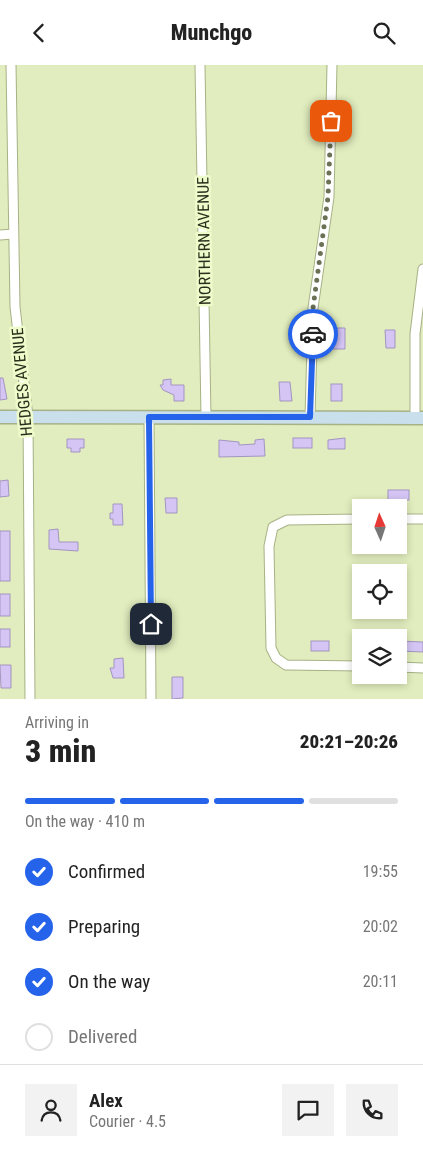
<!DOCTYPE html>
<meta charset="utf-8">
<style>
:root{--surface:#fff;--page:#f2f2f2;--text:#222;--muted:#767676;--line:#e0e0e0;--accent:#2563eb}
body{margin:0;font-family:"Roboto Condensed",sans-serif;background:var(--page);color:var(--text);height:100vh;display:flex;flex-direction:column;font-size:19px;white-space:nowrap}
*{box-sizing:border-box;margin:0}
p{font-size:16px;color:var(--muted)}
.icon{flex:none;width:28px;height:28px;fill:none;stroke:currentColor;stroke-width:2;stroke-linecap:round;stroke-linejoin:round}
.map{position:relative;height:634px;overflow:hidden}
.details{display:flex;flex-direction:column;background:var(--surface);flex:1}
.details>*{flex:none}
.needle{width:32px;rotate:357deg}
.buttons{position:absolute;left:352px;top:434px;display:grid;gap:10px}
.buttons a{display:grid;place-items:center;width:55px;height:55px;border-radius:0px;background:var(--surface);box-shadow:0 2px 8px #0003;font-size:25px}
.pin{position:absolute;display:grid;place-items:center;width:42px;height:42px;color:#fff;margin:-21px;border-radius:10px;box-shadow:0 2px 8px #0006}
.courier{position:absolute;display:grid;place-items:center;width:50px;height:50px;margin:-25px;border:4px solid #2563eb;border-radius:50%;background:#fff;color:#222;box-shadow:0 1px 6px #0007}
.head em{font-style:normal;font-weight:800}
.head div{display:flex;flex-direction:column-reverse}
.head{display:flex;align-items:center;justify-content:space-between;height:85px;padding:0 25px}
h1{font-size:32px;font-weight:800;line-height:38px}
.bar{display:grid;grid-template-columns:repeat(4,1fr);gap:8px 5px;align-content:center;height:60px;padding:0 25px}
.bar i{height:6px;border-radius:4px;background:var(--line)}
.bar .selected{background:var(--accent)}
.bar p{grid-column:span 4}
.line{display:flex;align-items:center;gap:12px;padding:0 25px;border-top:1px solid var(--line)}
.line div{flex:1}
.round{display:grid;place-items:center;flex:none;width:52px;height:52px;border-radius:0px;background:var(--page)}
ol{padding:0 25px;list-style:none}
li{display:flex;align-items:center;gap:15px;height:55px}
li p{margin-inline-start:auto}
li .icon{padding:5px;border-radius:50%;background:var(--accent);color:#fff;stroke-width:4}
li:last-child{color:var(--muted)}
li i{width:28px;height:28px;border:2px solid var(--line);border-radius:50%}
header{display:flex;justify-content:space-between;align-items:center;height:65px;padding:0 25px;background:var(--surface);font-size:22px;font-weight:800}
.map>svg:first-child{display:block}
</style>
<header><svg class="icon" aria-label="back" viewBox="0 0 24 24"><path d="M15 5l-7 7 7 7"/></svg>Munchgo<svg class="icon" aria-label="search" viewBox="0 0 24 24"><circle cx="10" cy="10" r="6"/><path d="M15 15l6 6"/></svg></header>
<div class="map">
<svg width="423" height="634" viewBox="0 0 423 634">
<rect width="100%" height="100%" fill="#e1edbe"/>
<g fill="#d4c5f4" stroke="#a395c0">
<polygon points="336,263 345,263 345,284 332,284 332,274 336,274"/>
<polygon points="385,265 395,265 395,283 386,283"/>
<polygon points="0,313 3,313 7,334 0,335"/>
<polygon points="171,314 171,320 184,320 184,336 174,336 174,330 163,325 160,320 163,320 163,315"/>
<polygon points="279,317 290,317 292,336 280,336"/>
<rect x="331" y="319" width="11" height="17"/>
<rect x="293" y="373" width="19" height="10"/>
<polygon points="345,373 345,384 328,384 328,375"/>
<polygon points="67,374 84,374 84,383 80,383 80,387 71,387 71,383 67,383"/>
<polygon points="264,374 265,391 219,392 219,375 239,377 239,380 255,379 255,375"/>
<polygon points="8,415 9,431 0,432 0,416"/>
<rect x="388" y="425" width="21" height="10"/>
<polygon points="165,433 177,433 177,448 166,448"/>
<polygon points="113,439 122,439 123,460 113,460 113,454 110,454 110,448 113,448"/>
<polygon points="58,464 59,477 78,477 78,486 49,484 49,465"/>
<rect x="0" y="466" width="10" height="50"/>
<rect x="0" y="529" width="10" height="22"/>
<rect x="0" y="564" width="10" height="18"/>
<rect x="311" y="576" width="18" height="10"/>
<polygon points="399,576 423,577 423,587 399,586"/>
<polygon points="123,593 124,613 113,613 110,603 114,603 114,594"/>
<polygon points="0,600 11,600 11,623 1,623"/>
<polygon points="172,612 183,612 183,633 172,634"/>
</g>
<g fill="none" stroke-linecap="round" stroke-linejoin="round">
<defs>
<g id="street">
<polyline points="11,0 15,242 28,352 30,634"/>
<polyline points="200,0 206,352"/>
<polyline points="0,170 13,169"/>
<polyline points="149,352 151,634"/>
<polyline points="310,352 313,243 329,132 332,0"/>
<polyline points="415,353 415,269 423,204"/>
<polyline points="361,454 287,455 273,462 269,481 271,583 276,593 286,600 361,601"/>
<polyline points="399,454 423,454"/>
<polyline points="399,602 423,603"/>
</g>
<polyline id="secondary" points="0,352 423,353"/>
</defs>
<use href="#street" stroke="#a6b285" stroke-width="11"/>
<use href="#secondary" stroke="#a6b285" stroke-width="15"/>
<use href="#street" stroke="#fff" stroke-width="9"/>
<use href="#secondary" stroke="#cadfec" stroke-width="12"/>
</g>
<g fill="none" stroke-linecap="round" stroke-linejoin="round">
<polyline stroke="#6a7155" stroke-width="5" stroke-dasharray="0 9" points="313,269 313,243 328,132 331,56"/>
<polyline stroke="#2563eb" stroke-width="6" points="151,559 149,352 310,352 313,269"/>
</g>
<g text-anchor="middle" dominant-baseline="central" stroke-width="5" stroke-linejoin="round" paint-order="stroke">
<g font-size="16" fill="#2a2e1c" stroke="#eefbcb">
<text transform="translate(204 176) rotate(-91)">NORTHERN AVENUE</text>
<text transform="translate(22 317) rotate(-95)">HEDGES AVENUE</text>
</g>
</g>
</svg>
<div class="buttons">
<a><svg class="needle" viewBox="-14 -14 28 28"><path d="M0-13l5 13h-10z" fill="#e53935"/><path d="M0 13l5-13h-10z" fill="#767676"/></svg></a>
<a><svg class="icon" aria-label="locate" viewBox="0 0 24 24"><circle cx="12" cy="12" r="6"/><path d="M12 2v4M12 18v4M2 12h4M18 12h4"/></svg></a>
<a><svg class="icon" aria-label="layers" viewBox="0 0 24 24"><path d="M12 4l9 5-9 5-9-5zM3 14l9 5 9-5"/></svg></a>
</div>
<div class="pin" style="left:331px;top:56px;background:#ea580c"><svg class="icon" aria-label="bag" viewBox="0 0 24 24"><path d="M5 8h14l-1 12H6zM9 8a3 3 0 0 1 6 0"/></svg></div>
<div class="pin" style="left:151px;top:559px;background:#1f2937"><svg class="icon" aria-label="home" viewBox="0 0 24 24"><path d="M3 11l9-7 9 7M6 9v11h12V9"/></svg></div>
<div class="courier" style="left:313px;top:269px"><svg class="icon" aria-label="car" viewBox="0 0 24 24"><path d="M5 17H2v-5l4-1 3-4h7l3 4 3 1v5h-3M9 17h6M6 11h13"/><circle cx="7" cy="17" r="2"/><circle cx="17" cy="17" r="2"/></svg></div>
</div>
<section class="details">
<div class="head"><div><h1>3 min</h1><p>Arriving in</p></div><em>20:21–20:26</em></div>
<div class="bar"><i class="selected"></i><i class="selected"></i><i class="selected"></i><i></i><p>On the way · 410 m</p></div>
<ol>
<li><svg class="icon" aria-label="check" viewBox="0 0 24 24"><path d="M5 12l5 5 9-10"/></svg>Confirmed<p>19:55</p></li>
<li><svg class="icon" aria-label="check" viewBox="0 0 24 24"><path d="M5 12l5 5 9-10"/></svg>Preparing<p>20:02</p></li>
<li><svg class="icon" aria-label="check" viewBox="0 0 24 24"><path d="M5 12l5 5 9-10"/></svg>On the way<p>20:11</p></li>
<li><i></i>Delivered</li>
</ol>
<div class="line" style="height:90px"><a class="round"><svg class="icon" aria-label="person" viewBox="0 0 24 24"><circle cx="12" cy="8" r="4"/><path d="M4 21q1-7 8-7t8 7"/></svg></a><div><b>Alex</b><p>Courier · 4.5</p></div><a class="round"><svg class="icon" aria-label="chat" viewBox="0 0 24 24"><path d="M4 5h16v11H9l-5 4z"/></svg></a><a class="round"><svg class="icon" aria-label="phone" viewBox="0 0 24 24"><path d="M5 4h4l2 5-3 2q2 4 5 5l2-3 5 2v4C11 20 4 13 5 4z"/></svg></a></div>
</section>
